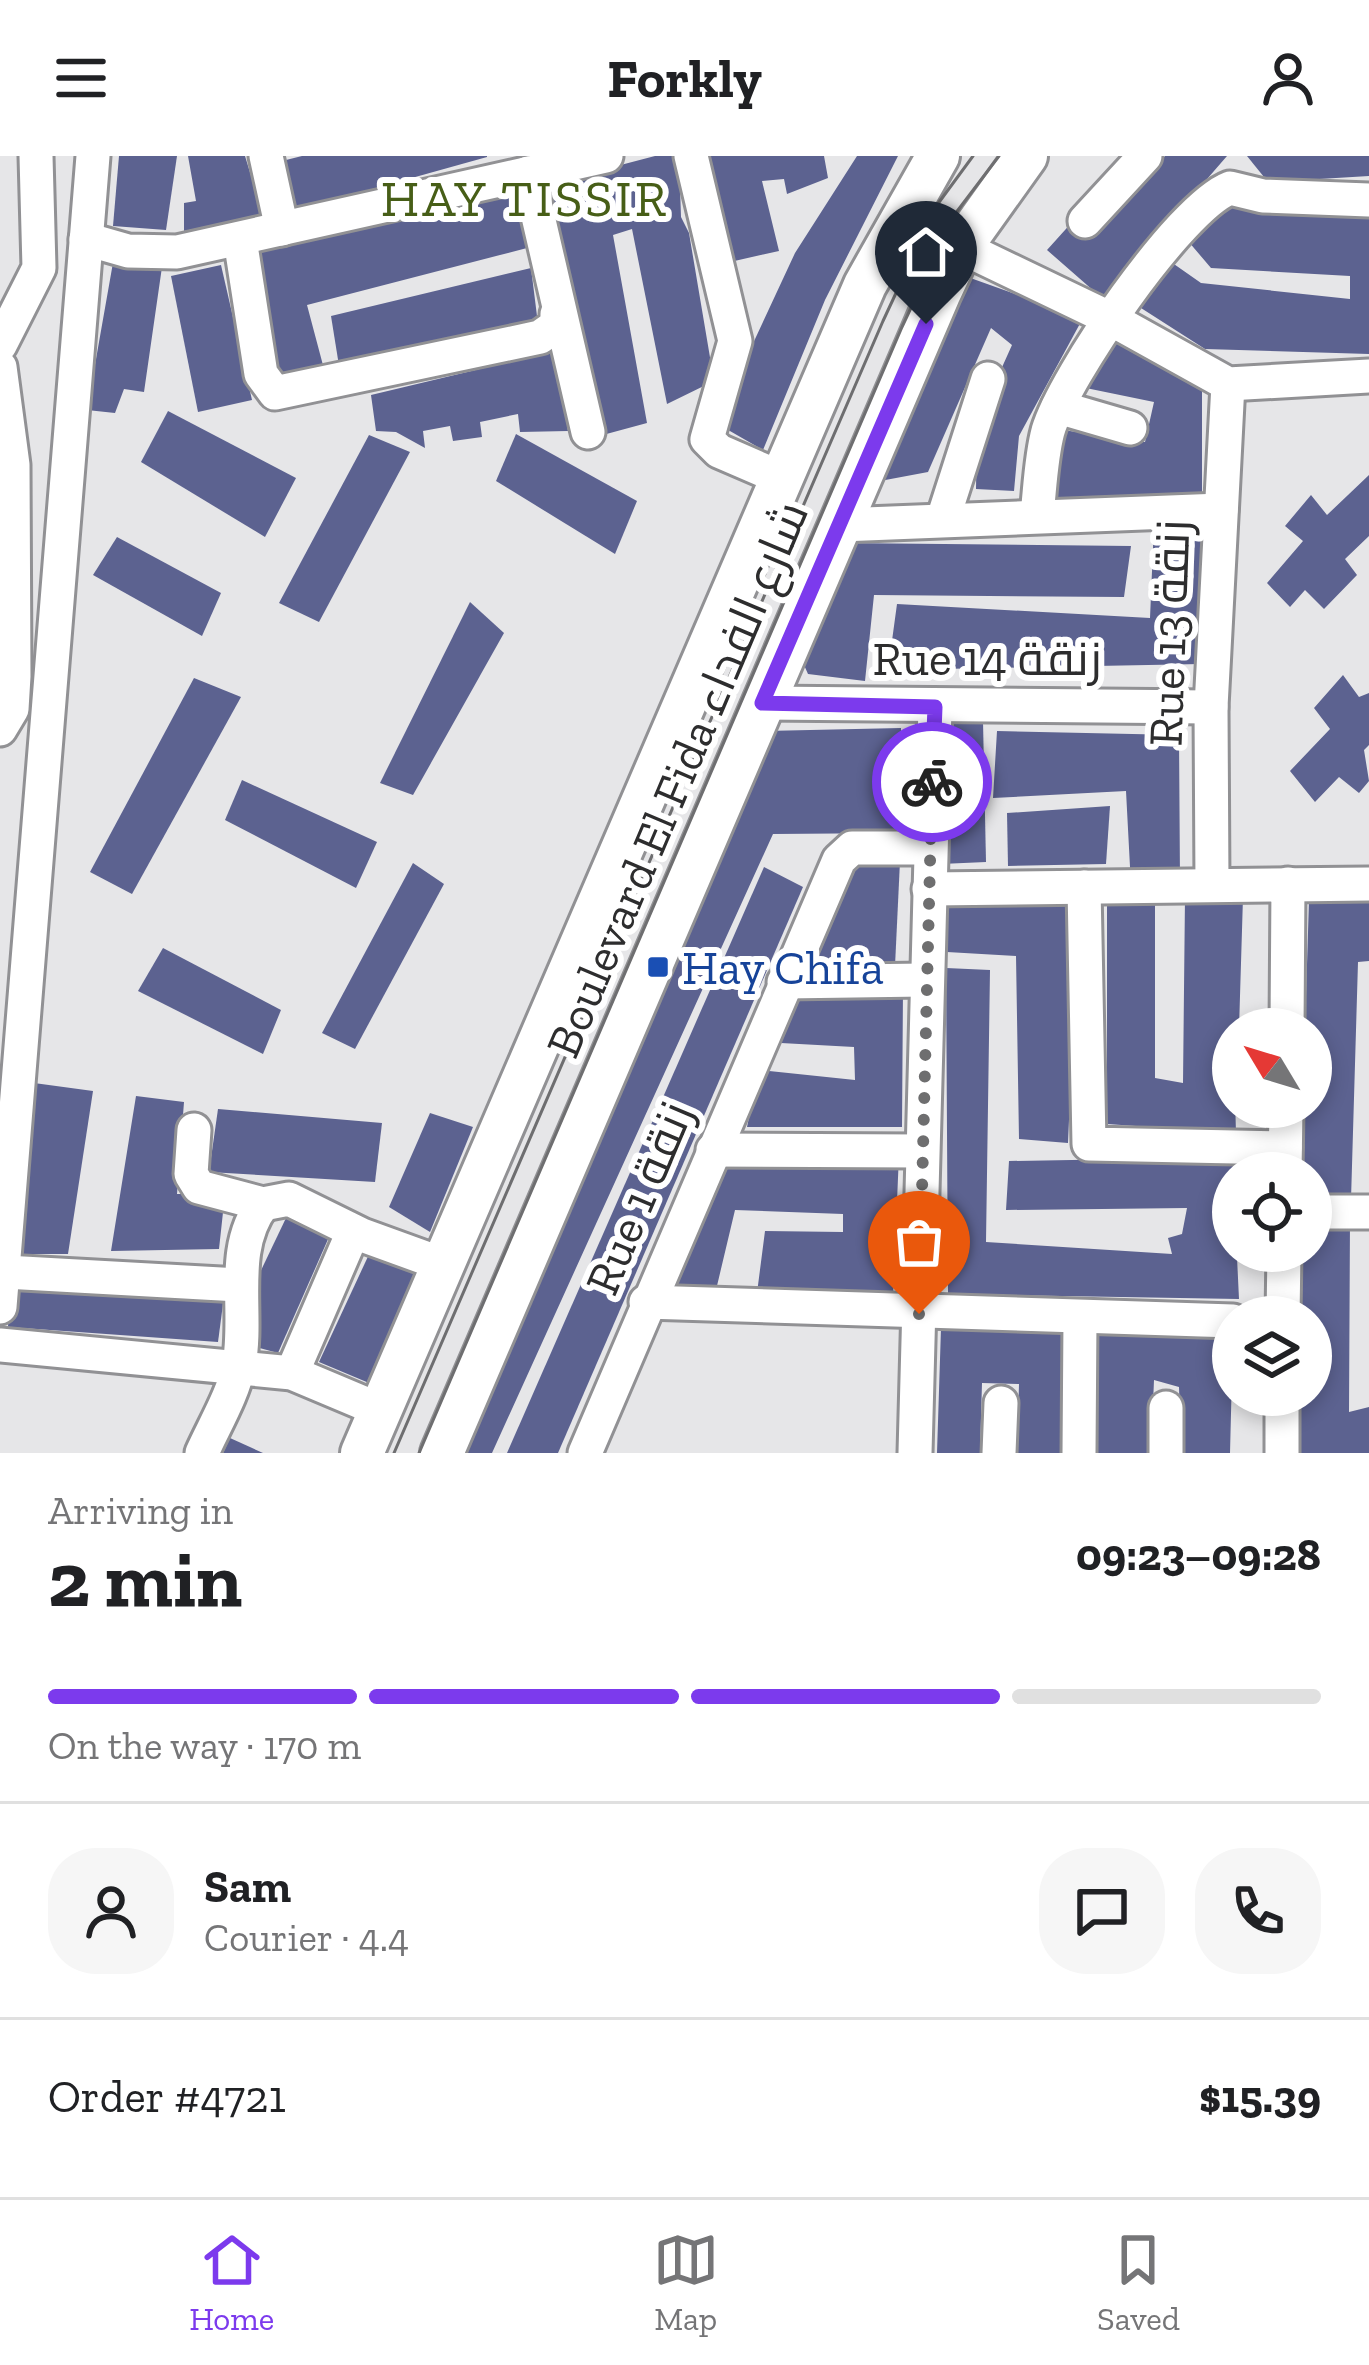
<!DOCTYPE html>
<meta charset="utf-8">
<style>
:root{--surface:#fff;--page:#f6f6f6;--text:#202124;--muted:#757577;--line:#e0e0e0;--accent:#7c3aed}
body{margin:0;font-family:"Zilla Slab",Cairo,serif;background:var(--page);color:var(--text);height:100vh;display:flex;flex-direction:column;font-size:45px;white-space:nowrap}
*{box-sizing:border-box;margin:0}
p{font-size:39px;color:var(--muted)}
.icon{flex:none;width:66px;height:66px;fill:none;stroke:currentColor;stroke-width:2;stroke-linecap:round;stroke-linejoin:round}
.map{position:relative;height:1297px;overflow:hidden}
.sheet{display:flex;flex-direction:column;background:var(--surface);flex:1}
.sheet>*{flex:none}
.needle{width:78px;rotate:308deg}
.controls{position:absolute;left:1212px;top:852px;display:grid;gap:24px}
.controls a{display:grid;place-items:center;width:120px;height:120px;border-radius:50%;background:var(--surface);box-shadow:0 6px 18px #0003;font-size:60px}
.pin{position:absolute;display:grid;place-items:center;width:102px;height:102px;color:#fff;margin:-123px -51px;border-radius:50% 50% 50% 0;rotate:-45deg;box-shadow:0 0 12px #0007}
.pin .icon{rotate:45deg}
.courier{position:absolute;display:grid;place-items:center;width:120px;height:120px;margin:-60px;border:9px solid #7c3aed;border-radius:50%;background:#fff;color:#222;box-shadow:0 3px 15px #0007}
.head em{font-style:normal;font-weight:700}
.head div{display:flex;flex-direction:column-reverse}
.head{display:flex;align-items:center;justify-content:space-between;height:204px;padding:0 48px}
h1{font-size:78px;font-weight:700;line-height:90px}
.bar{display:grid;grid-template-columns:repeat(4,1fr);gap:18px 12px;align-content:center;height:144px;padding:0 48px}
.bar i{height:15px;border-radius:9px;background:var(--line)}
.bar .on{background:var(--accent)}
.bar p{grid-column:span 4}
.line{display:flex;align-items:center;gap:30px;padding:0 48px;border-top:3px solid var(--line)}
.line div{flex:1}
.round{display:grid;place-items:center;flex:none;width:126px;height:126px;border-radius:48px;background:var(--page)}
header{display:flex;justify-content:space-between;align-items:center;height:156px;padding:0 48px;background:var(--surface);font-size:54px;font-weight:700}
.tab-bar{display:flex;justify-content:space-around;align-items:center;height:168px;border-top:3px solid var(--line);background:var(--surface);font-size:33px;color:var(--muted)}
.tab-bar a{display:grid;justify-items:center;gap:6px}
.tab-bar .on{color:var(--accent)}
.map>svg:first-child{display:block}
</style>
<header><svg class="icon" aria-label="menu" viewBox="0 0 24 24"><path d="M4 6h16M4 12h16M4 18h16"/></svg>Forkly<svg class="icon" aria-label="person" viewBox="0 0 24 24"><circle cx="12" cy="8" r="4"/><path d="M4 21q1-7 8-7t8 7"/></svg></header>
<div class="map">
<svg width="1369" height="1297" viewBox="0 0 1369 1297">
<rect width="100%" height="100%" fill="#e6e6e8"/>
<g fill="#5c6290">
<polygon points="119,0 177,0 166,74 113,70"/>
<polygon points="188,0 245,0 263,59 184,75 184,47 196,45"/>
<polygon points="302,0 487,0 487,1 297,54 286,4"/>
<polygon points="655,0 679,0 681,61 689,77 714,225 667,248 632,73 613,79 647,267 599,280 548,28"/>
<polygon points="705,0 824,0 828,22 787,38 784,23 762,25 779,95 730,106"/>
<polygon points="857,0 898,0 825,144 763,294 716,267 795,97"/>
<polygon points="1165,0 1227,0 1103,143 1047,94 1074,64 1094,82"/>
<polygon points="1247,0 1369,0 1369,20 1268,26"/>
<polygon points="513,27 527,92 307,149 324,213 273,223 257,92"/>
<polygon points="1228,34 1242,40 1243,53 1369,56 1369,198 1205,193 1141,152 1171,106 1201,127 1350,143 1350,120 1211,112 1188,85"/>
<polygon points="114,101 163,104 144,236 124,233 115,257 87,254"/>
<polygon points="221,109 252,244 198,256 171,120"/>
<polygon points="531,112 538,168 340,216 331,160"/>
<polygon points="962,119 1083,162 1019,280 1014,335 976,333 977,267 1012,189 991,172 928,316 864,328"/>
<polygon points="1112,177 1202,229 1202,338 1047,343 1063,274 1145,286 1154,246 1081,231"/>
<polygon points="555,195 568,275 520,276 518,258 480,266 482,281 453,285 450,270 423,275 425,292 396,276 376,275 371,239"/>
<polygon points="168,255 296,322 265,381 141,306"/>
<polygon points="516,278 637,345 615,398 496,325"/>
<polygon points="369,279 410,296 319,466 279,447"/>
<polygon points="1369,319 1369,380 1345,403 1357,419 1324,453 1305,434 1290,451 1267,427 1303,385 1285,370 1311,339 1327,359"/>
<polygon points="1154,368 1202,370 1201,508 888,514 897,448 1150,462"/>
<polygon points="117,381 221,437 202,480 93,419"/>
<polygon points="844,387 1131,390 1124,441 874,439 865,525 808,518 796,491"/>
<polygon points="470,446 504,477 413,639 380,627"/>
<polygon points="1343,519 1359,541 1369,537 1369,589 1364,594 1369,625 1359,637 1339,621 1315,646 1290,615 1330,573 1314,552"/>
<polygon points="194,522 241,541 132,738 90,716"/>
<polygon points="983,565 986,706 941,708 941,567"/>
<polygon points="901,572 901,677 773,678 492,1297 457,1297 765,575"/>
<polygon points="997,575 1179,579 1180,726 1131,730 1126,635 993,642"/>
<polygon points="242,624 377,686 356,732 225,664"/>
<polygon points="1110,650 1106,708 1008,710 1007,657"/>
<polygon points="848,701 900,705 895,810 815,814 810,791"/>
<polygon points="413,707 444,728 355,893 322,877"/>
<polygon points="764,711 803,731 558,1297 507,1297"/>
<polygon points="1079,734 1068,987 1019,983 1016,800 947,796 946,741"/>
<polygon points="1185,741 1243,741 1239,873 1233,873 1236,977 1107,968 1107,745 1155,743 1155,922 1183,927"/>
<polygon points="1369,741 1369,805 1358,806 1351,1044 1311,1042 1311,1017 1299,1017 1302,951 1311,951 1311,873 1305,873 1309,744"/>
<polygon points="163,792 281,854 263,898 138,835"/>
<polygon points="946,812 990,814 986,1086 1172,1098 1168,1082 1182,1078 1187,1052 1006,1054 1009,1005 1240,1001 1240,1017 1233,1017 1239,1143 948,1138"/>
<polygon points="903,832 902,971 747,971 759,914 855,924 854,891 781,887 798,836"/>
<polygon points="34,927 93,935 68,1098 18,1098"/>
<polygon points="136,940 184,946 177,1038 225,1038 219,1093 111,1095"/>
<polygon points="218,953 382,967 375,1026 209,1016"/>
<polygon points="430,957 473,971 430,1076 389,1051"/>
<polygon points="726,998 899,998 893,1141 757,1137 765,1075 843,1076 843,1058 735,1054 716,1134 673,1130"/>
<polygon points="286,1062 329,1081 278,1197 245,1188 244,1150"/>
<polygon points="1311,1063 1350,1063 1349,1256 1369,1251 1369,1297 1300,1297 1300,1239 1311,1239 1311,1161 1300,1161 1301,1095 1311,1095"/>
<polygon points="371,1094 419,1116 369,1227 319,1206"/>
<polygon points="10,1128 225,1133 218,1186 8,1171"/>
<polygon points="941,1172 1067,1175 1064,1297 1017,1297 1019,1228 982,1227 980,1297 937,1297"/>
<polygon points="1099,1177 1233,1178 1230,1297 1181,1297 1179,1231 1154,1224 1151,1297 1097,1297"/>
<polygon points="230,1282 263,1297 223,1297"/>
</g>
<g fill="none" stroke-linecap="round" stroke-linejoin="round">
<defs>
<g id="minor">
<polyline points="266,0 282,73"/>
<polyline points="691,0 735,185 707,283 719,295 781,322"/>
<polyline points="528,17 588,276"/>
<polyline points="1085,65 1145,0"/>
<polyline points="86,83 128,95 177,96 606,0"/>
<polyline points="240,83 261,218 275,237 540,181 557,169 557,158"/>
<polyline points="961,91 1111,163 1228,228 1369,220"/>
<polyline points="0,189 39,112 36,0"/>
<polyline points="0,211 13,309 14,520 12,553 0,573"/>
<polyline points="1058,251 1130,272"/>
<path d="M1037,359c3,-27 4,-58 11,-84 16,-54 131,-223 182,-243l33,8 106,4"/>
<polyline points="943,363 988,223"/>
<polyline points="840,369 1221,354"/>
<polyline points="762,547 1211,551"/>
<polyline points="1212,729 1211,551 1228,228"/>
<polyline points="1084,731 1089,988 1285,992"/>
<polyline points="929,733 1369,728"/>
<polyline points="784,826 924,824"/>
<polyline points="1287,873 1288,728"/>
<polyline points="194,974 191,1018 199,1031 263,1048 289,1043 362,1079 442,1108"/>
<polyline points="713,994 921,995"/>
<polyline points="1285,1017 1286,951"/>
<polyline points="1320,1056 1369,1056"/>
<polyline points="5,1116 239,1129"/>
<polyline points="646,1146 1233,1165"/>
<polyline points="0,1151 93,0"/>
<polyline points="1283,1161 1284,1095"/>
<polyline points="0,1189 292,1217 380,1254"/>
<polyline points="292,1217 353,1076"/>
<path d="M202,1297c12,-27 32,-60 37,-89 10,-51 -11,-115 24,-160"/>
<polyline points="585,1297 839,704 852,692 929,692"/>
<polyline points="915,1297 935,551"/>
<polyline points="999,1297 1001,1247"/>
<polyline points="1079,1297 1080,1163"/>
<polyline points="1166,1297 1166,1252"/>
<polyline points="1282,1297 1282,1239"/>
</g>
<g id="major">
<polyline points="362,1297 865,129 938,0"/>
<polyline points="442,1297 940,136 961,91 1026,0"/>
</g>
</defs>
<use href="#minor" stroke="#919194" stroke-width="39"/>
<use href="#major" stroke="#919194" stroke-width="48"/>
<use href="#minor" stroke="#fff" stroke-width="33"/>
<use href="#major" stroke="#fff" stroke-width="42"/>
<g stroke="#6e6e70" stroke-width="3">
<polyline points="394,1297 883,165 937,49 973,0"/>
<polyline points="419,1297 902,171 955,58 999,0"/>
</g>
</g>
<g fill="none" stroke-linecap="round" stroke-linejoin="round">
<polyline stroke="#6e6e6f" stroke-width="12" stroke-dasharray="0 21.6" points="919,1158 932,626"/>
<polyline stroke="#7c3aed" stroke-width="15" points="926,168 762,547 935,551 932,626"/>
</g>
<rect fill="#1a4fb4" stroke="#fff" stroke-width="4.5" x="646" y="799" width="24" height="24" rx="6"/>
<g text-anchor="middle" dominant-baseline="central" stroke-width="12" stroke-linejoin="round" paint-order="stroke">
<g font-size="48" fill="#2d2d2e" stroke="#fff">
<text transform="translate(1169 477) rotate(-88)">Rue 13 زنقة</text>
<text x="987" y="502">Rue 14 زنقة</text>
<text transform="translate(677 623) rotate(-67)">Boulevard El Fida شارع الفداء</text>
<text transform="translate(639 1042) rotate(-67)">Rue 1 زنقة</text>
</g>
<g font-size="48" fill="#164399" stroke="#fff" text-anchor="start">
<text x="682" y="811">Hay Chifa</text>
</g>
<g font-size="51" letter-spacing="3" fill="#475e17" stroke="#fff">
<text x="525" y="42">HAY TISSIR</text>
</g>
</g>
</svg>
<div class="controls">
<a><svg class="needle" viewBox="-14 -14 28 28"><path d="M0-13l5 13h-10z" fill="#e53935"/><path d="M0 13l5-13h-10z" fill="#757577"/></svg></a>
<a><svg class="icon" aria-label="locate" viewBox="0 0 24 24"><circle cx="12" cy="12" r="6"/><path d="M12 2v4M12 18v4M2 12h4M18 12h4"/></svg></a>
<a><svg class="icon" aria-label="layers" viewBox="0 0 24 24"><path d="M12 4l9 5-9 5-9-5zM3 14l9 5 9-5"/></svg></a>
</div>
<div class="pin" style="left:919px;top:1158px;background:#ea580c"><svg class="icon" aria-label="bag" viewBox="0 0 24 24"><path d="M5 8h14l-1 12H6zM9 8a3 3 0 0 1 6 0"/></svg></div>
<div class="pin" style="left:926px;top:168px;background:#1f2937"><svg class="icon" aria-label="home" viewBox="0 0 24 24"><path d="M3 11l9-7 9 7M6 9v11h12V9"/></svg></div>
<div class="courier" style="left:932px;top:626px"><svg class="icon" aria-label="bike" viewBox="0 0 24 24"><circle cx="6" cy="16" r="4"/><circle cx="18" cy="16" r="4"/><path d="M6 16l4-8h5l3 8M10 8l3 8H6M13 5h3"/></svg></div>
</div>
<section class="sheet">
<div class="head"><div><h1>2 min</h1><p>Arriving in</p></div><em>09:23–09:28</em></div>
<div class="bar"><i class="on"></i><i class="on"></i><i class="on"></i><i></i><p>On the way · 170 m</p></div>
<div class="line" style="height:216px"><a class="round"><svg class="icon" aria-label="person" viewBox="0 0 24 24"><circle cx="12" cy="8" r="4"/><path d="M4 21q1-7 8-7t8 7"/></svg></a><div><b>Sam</b><p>Courier · 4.4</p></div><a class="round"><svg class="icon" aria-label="chat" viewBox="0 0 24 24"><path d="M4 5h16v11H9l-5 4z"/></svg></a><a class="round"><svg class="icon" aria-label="phone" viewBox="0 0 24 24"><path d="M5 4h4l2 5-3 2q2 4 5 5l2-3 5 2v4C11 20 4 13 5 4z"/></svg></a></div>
<div class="line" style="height:156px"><div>Order #4721</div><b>$15.39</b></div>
</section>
<nav class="tab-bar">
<a class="on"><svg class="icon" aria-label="home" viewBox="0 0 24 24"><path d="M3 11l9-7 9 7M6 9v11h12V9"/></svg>Home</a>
<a><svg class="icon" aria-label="map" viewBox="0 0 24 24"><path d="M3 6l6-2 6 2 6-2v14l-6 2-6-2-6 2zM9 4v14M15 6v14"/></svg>Map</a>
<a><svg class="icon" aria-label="saved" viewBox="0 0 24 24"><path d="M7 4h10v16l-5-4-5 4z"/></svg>Saved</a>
</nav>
